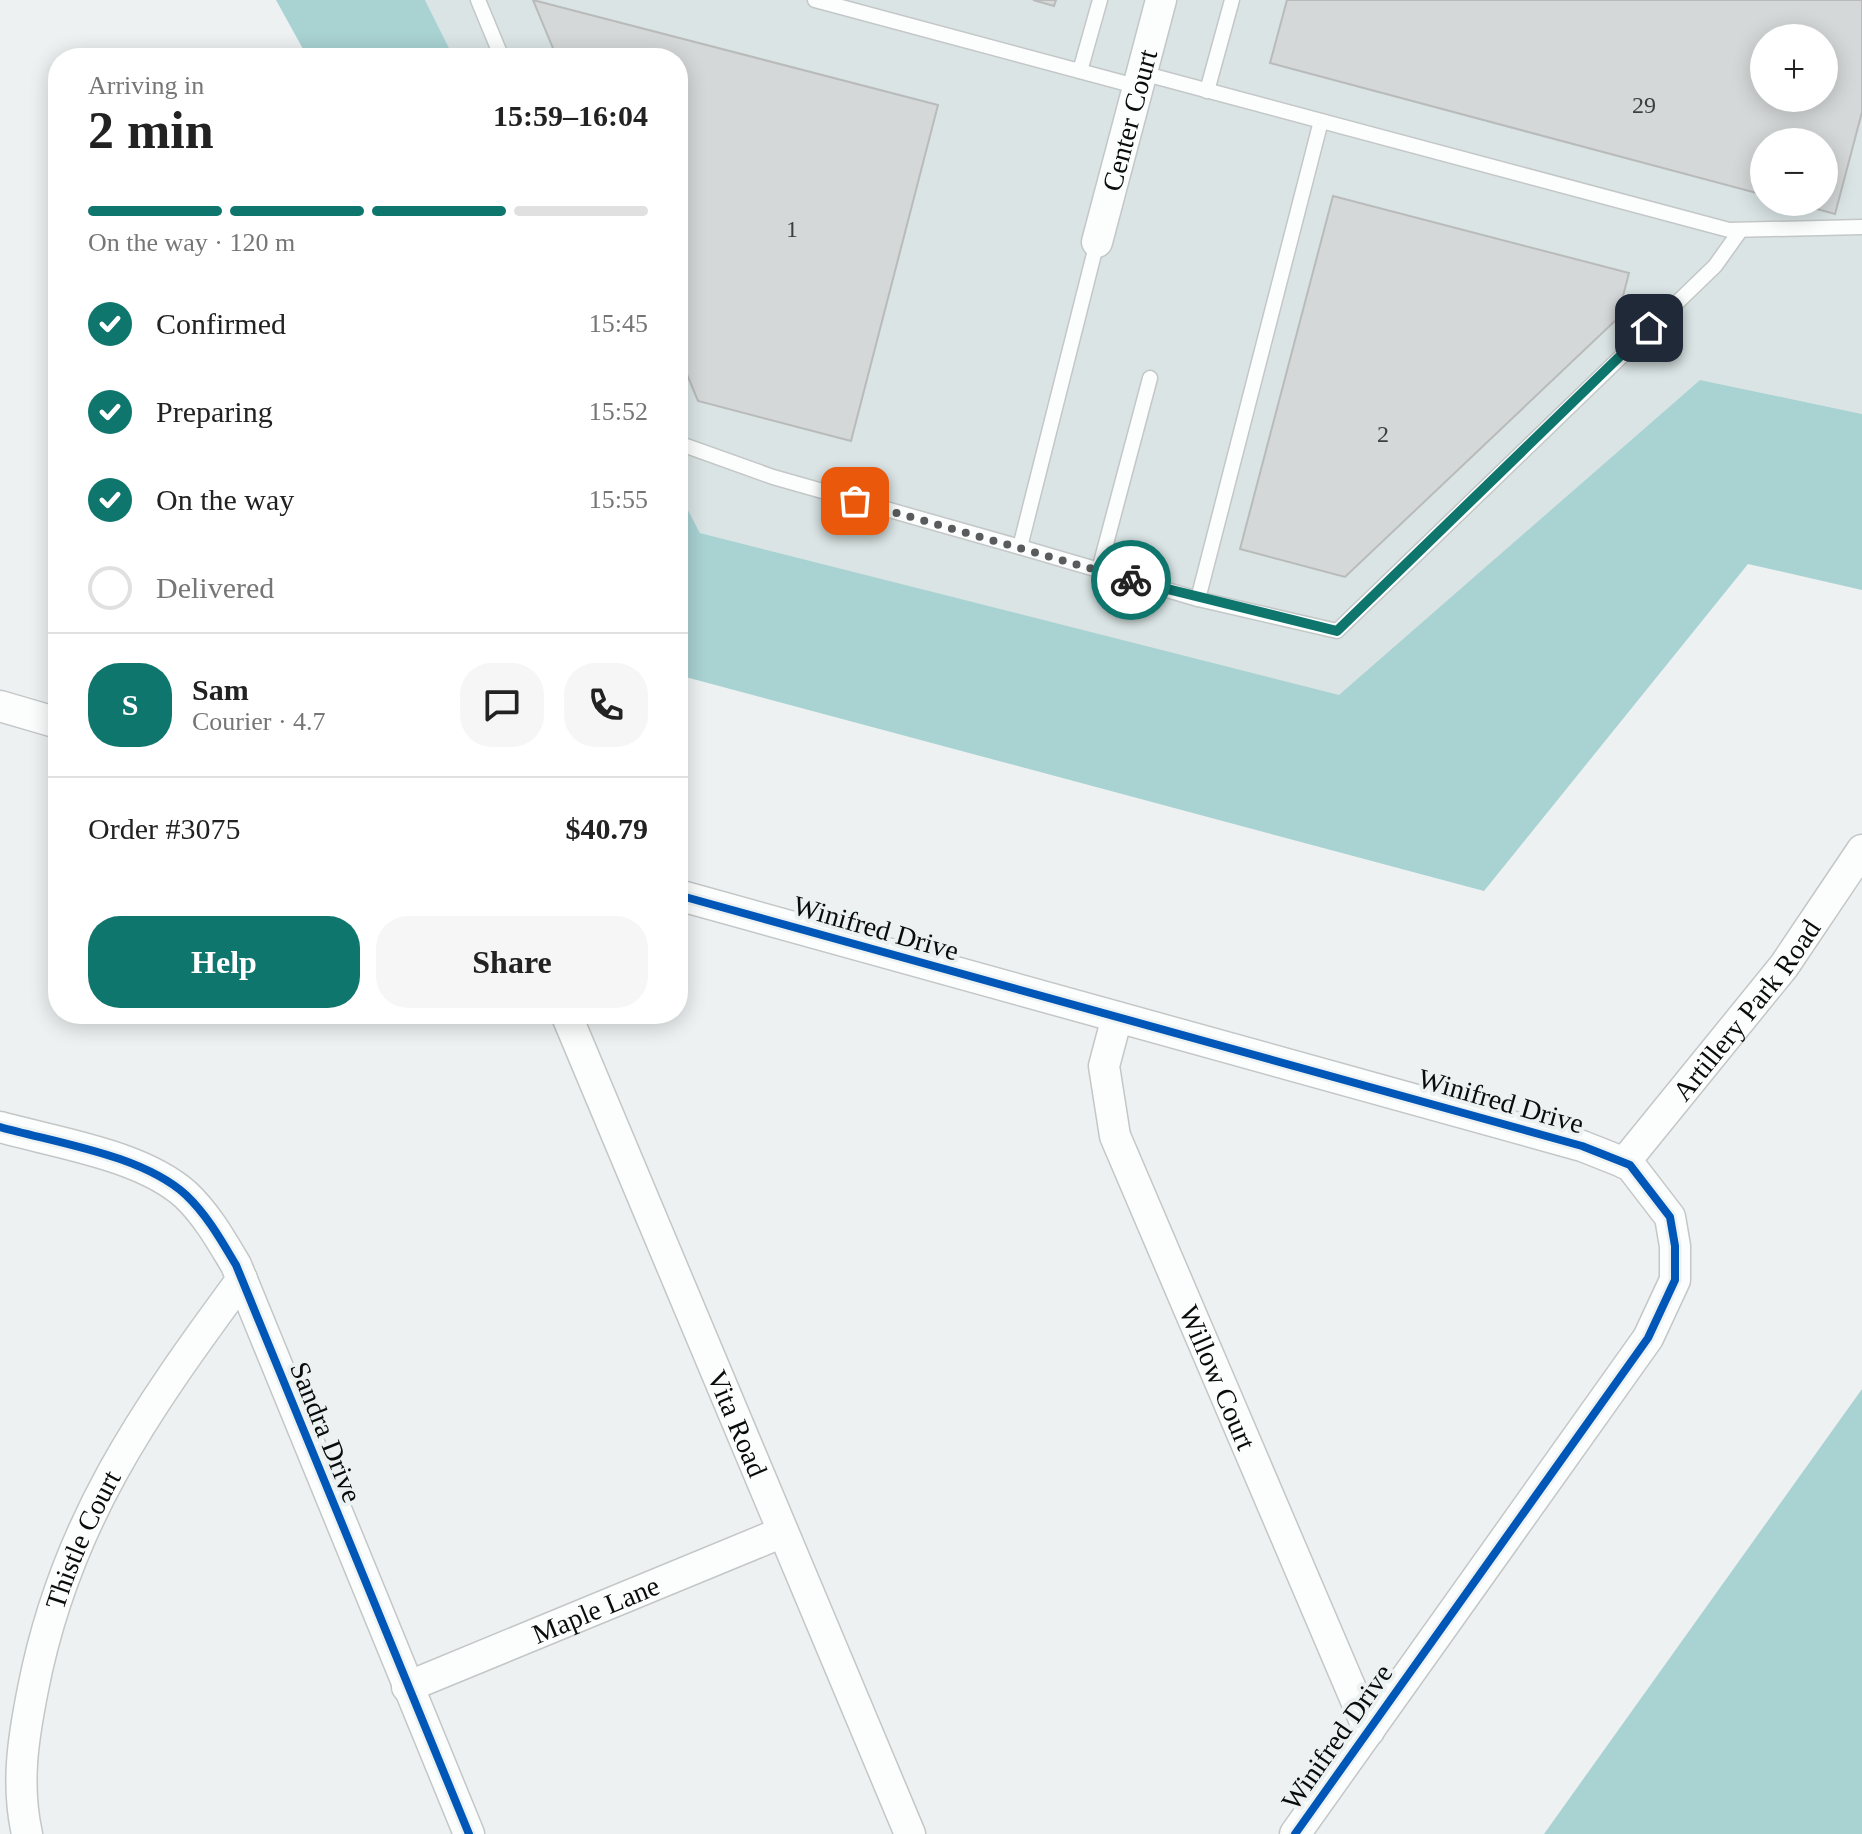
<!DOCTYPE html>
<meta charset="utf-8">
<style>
:root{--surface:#fff;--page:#f6f6f6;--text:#222;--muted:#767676;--line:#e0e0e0;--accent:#0f766e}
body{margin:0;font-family:Georgia,serif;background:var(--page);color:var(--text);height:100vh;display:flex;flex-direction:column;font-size:30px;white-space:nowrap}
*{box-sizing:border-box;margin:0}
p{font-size:26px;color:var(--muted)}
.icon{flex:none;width:44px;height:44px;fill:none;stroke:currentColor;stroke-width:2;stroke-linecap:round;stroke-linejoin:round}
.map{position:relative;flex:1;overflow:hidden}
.drawer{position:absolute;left:48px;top:48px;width:640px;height:976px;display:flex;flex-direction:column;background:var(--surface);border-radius:32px;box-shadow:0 4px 20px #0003}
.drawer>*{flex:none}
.tools{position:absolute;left:1750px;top:24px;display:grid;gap:16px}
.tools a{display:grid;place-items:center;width:88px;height:88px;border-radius:50%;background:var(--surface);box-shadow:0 4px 20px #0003;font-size:40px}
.pin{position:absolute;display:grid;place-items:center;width:68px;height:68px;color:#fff;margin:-34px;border-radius:16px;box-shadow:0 4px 12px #0006}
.courier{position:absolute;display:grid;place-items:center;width:80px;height:80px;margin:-40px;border:6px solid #0f766e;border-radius:50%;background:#fff;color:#222;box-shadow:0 2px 10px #0007}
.head em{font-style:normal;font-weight:700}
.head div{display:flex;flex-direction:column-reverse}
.head{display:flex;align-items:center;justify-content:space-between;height:136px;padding:0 40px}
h1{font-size:52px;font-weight:700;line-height:60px}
.bar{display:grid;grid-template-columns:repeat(4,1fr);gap:12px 8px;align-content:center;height:96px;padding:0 40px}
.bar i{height:10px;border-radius:6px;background:var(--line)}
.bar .on{background:var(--accent)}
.bar p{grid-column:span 4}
.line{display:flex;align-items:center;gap:20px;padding:0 40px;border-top:2px solid var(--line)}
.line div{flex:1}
.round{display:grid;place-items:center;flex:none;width:84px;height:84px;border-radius:32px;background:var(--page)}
ol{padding:0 40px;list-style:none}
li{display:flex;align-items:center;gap:24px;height:88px}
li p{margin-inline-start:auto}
li .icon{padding:8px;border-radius:50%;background:var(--accent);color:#fff;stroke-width:4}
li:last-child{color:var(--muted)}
li i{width:44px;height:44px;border:4px solid var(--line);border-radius:50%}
.primary-button{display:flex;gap:16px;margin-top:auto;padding:16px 40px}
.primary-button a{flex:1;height:92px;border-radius:32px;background:var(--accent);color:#fff;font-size:32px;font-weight:700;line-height:92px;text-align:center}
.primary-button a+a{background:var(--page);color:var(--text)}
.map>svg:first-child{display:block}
</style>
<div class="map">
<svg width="1862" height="1834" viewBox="0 0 1862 1834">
<rect width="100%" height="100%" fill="#edf1f1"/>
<path fill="#dae4e4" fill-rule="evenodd" d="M425,0h1437v414l-162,-34 -361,316 -639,-163 -22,-42v-433h-224zM1764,38h60v60h-60zM1764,142h60v60h-60z"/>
<g fill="#a9d2d3">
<polygon points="276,0 425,0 454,58 308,58"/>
<polygon points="1700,380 1862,414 1862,590 1748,564 1484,891 678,675 678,491 700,533 1339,695"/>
<polygon points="1862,1389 1862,1834 1544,1834"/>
</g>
<g fill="#d5d8d8" stroke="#b9bbbb" stroke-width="2" fill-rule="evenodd">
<polygon points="533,0 938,105 851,441 698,401 678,353 678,58 557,58"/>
<polygon points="1033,0 1056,0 1054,6"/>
<path d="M1287,0h575v112l-27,102 -43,-12h32v-60h-60v53l-494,-132zM1764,38h60v60h-60z"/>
<polygon points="1333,196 1629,273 1617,319 1345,577 1240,549"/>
</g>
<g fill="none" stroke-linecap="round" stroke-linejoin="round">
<defs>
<g id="service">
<polyline points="478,0 502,58"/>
<polyline points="815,0 1139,87"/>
<polyline points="1080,71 1100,0"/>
<polyline points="1142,73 1729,230 1862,227"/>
<polyline points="1207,91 1232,0"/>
<polyline points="678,443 773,477 1020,547 1097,242"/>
<polyline points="1020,547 1198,599 1337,631 1715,266 1740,231"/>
<polyline points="1099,570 1150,378"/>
<polyline points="1198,599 1321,121"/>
</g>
<g id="minor">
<path id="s1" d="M1097,242l64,-242"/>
<polyline points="0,706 58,723"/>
<polyline points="678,895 1582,1146 1630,1165 1670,1217 1675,1246 1675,1280 1648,1338 1295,1834"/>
<path id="s2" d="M566,1014l344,820"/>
<path id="s3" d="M1117,1017l-13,49 11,70 254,595"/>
<path d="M0,1127c57,16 142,28 186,68 21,20 35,45 50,70l233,569"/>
<path id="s4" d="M1624,1163l160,-197 78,-116"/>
<path id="s5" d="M407,1687l376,-155"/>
<path id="s6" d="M27,1834c-11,-50 -4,-95 6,-145 32,-165 111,-277 209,-410"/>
</g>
</defs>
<use href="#service" stroke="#c4c7c7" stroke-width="17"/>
<use href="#minor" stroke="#c4c7c7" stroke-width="33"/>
<use href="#service" stroke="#fcfdfd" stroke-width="14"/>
<use href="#minor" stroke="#fcfdfd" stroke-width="30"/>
<defs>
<g id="cycleway">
<polyline points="678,895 1582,1146 1630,1165 1670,1217 1675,1246 1675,1280 1648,1338 1295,1834"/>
<path d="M0,1127c57,16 142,28 186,68 21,20 35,45 50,70l233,569"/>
</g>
</defs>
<use href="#cycleway" stroke="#ecf2f2" stroke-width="13"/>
<use href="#cycleway" stroke="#0057b8" stroke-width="8"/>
</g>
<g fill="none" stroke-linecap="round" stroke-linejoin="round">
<polyline stroke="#595c5c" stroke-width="8" stroke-dasharray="0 14.4" points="855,501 1131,580"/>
<polyline stroke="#0f766e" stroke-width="10" points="1131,580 1337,631 1649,328"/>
</g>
<g text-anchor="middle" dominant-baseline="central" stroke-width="8" stroke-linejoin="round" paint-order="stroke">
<g font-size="24" fill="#3d3f3f">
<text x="1644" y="105">29</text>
<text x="792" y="229">1</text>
<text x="1383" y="434">2</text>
</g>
<g font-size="28" fill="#0a0c0c" stroke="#ecf2f2">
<text stroke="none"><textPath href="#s1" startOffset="126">Center Court</textPath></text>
<text transform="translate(876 928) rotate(16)">Winifred Drive</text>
<text stroke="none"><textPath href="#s4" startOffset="196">Artillery Park Road</textPath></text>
<text transform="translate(1501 1101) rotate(16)">Winifred Drive</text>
<text stroke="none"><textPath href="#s3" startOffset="384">Willow Court</textPath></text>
<text stroke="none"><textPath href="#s2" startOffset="444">Vita Road</textPath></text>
<text transform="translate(326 1432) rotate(68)">Sandra Drive</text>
<text stroke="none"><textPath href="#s6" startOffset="304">Thistle Court</textPath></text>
<text stroke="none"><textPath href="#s5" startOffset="204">Maple Lane</textPath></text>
<text transform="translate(1337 1737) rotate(-55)">Winifred Drive</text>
</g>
</g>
</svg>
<div class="tools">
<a>+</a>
<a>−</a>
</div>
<div class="pin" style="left:855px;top:501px;background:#ea580c"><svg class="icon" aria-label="bag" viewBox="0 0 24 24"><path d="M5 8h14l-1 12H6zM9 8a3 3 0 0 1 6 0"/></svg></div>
<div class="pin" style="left:1649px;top:328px;background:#1f2937"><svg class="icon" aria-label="home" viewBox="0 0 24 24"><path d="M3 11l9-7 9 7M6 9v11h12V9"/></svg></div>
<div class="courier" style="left:1131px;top:580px"><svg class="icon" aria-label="bike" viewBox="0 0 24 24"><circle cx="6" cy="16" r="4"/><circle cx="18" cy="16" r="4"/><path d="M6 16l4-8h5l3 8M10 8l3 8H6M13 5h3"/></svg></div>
<section class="drawer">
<div class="head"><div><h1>2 min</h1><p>Arriving in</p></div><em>15:59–16:04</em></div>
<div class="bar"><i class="on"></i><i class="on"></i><i class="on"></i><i></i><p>On the way · 120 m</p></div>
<ol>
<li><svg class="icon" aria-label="check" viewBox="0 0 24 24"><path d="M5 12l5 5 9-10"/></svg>Confirmed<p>15:45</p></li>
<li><svg class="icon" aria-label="check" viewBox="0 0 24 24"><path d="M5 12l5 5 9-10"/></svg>Preparing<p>15:52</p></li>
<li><svg class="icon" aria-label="check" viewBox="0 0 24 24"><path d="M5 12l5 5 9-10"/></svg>On the way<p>15:55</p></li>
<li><i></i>Delivered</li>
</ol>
<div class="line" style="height:144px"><b class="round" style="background:var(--accent);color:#fff">S</b><div><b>Sam</b><p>Courier · 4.7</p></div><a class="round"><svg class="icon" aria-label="chat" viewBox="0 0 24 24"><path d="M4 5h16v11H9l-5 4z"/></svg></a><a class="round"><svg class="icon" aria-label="phone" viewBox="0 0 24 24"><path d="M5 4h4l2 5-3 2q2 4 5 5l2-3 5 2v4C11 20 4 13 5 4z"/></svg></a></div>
<div class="line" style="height:104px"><div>Order #3075</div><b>$40.79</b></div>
<div class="primary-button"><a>Help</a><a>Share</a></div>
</section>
</div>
